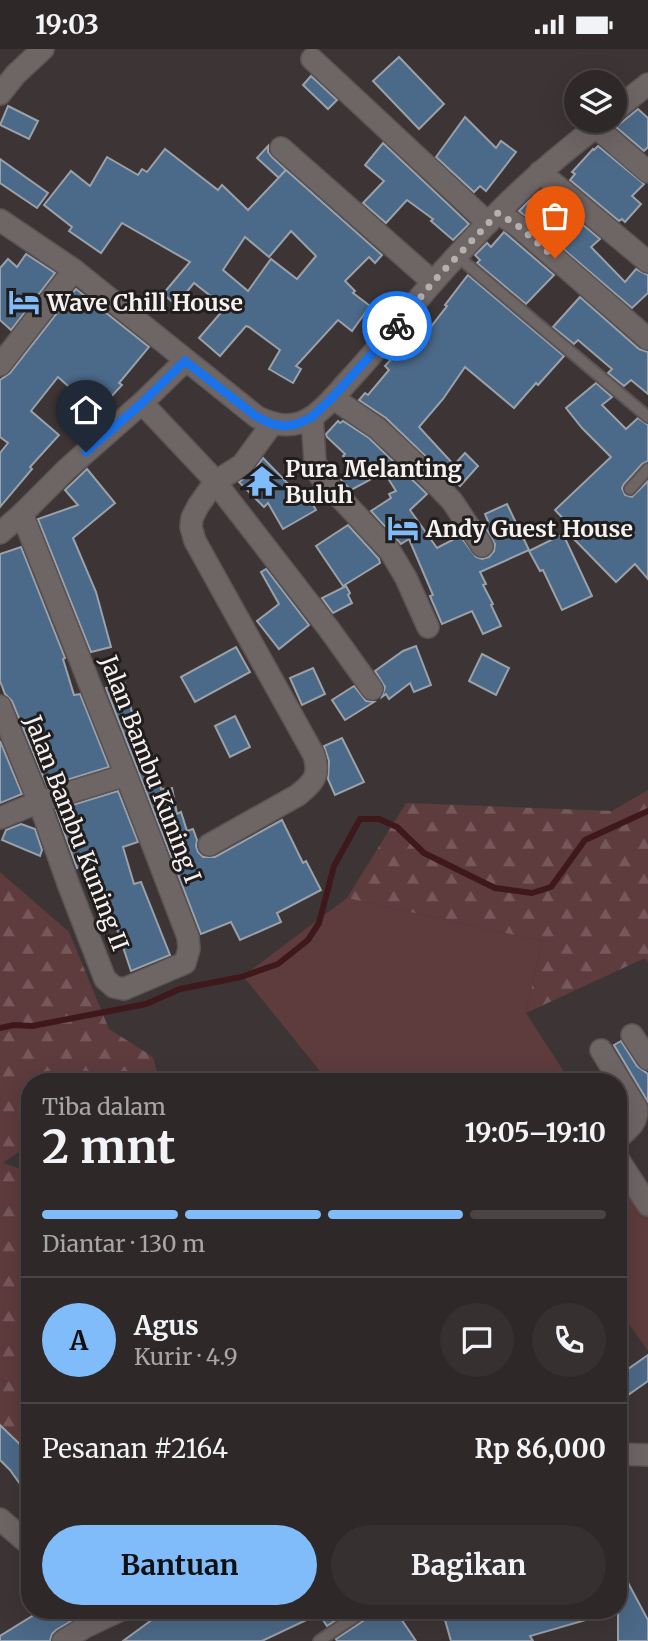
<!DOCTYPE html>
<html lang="id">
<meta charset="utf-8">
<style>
:root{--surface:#2e2828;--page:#363030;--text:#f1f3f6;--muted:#a7a6a8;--line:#494445;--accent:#81bcfa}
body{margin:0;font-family:Merriweather,serif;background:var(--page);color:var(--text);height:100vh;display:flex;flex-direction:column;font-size:26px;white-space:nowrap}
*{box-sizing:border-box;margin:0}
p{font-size:23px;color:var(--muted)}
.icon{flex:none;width:38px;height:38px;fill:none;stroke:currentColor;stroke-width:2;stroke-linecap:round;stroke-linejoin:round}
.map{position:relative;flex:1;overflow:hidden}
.sheet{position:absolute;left:21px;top:1024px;width:606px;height:546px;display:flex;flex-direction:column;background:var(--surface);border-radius:28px;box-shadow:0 7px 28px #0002,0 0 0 2px var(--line)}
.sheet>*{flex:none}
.fabs{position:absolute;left:564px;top:21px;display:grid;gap:14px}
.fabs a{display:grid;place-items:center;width:63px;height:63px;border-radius:50%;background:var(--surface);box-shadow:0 7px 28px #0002,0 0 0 2px var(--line);font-size:35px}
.pin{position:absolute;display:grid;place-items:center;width:60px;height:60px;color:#fff;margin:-72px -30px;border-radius:50% 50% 50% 0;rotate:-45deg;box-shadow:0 0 7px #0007}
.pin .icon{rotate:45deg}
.courier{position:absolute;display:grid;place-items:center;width:70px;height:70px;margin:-35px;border:5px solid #1a73e8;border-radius:50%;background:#fff;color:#222;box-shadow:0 2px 9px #0007}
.overview em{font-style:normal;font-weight:700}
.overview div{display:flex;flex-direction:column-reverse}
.overview{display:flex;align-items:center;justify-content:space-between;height:119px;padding:0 21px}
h1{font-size:46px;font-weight:700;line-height:52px}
.bar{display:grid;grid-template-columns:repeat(4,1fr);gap:10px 7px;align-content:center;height:84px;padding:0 21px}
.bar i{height:9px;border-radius:5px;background:var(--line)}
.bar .selected{background:var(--accent)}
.bar p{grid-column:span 4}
.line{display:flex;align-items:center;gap:18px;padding:0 21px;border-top:2px solid var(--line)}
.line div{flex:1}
.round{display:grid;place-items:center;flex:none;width:74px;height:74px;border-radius:37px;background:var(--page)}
.primary-button{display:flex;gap:14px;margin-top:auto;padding:14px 21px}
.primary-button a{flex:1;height:80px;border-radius:42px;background:var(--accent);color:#111;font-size:28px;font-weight:700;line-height:80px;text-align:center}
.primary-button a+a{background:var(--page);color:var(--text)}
.status{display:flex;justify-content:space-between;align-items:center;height:49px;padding:0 35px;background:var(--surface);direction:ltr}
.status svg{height:19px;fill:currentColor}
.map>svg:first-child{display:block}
</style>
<div class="status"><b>19:03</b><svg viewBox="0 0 49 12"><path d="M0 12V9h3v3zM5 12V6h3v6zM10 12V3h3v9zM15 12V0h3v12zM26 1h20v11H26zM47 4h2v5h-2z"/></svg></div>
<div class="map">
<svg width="648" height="1592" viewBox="0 0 648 1592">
<defs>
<pattern id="forest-firs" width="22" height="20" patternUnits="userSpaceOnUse" patternTransform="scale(1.75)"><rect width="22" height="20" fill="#5e3b3d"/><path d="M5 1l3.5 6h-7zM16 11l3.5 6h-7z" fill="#76585a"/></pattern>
</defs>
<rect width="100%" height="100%" fill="#3d3535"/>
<g fill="#5e3b3d">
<polygon points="347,849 542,892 526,964 570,1032 455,1032 453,1029 448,1032 328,1032 243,927"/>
<polygon points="618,1110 648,1165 648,1302 618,1259"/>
</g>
<g fill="url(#forest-firs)">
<polygon points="648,741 648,913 645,909 526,964 542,892 347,849 406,754 612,762"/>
<polygon points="0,823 69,883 109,980 153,1008 159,1032 30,1032 30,1095 3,1114 30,1123 30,1394 25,1398 0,1375"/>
</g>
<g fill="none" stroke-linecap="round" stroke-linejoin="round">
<polyline stroke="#3e181b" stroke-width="6" points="0,979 14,976 32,977 146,955 180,940 241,928 278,915 308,891 319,874 334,817 360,770 379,770 397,778 424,804 495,839 532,844 551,838 585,791 648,762"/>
</g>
<g fill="#4b6988" stroke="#9ba1a8" stroke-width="2" fill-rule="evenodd">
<polygon points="399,8 444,55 419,80 373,32"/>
<polygon points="311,27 337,51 328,60 303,36"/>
<polygon points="8,57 38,72 29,90 0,76"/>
<polygon points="638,60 648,69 648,98 644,102 616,78"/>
<polygon points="465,68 496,99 501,92 516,103 486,142 480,137 474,143 436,108"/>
<polygon points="383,94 469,175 453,191 431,172 433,170 407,151 386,174 363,154 384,132 365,116"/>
<polygon points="268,97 268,103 272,108 286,121 279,129 257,109"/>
<polygon points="598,97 644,135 632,147 641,155 625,173 622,170 619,172 570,131 575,125 572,123 593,100 594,101"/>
<path d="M165,100l53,41 4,-5 26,25 38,-40 96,85 -7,8 -6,-6 -24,24 10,10 -2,2 17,13 -18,25 -14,-11 -42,46 5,3 -8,14 -24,-14 11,-19 -31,-23 -3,-1 -26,30 -21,-18 26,-30 -3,-3 -28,-22 -18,22 -13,-11 27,-32 -68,-39 -21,30 -32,-22 3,-4 -28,-22 27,-34 19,15 17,-29 31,18 4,-6 5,3zM291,182l25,25 -19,23 -26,-20 -23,32 -25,-21 22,-33 24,20z"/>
<polygon points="0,110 48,144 37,159 0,134"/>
<polygon points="551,149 600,190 591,198 625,233 636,220 648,226 648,244 632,259 519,162 531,150 541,158"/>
<polygon points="504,183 554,226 526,255 477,214 480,211 475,206 487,194 491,198"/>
<polygon points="26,205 55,224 11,281 0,271 0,219 8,210 17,218"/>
<polygon points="468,226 564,307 538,336 536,334 514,359 465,318 443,350 419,378 454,416 465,404 478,417 460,437 447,425 446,427 386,369 359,351 365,344 368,346 389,321 385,317 404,296 400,293 410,280 422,289 447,257 445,256"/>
<polygon points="76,240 149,298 119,334 122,336 97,363 58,328 31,362 59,386 30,418 32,420 0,458 0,404 8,394 0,388 0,331 10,324"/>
<polygon points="580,248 639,300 648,303 648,345 631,331 624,337 608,324 612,320 578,291 574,295 553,278"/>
<polygon points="596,334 612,348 602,356 626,380 638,369 648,376 648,412 642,415 624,435 622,439 625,446 632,448 648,432 648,530 635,515 616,533 567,483 573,480 555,461 611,408 582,379 566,359"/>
<polygon points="338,372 340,374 343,372 369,389 427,445 410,461 437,499 460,487 476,508 482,510 489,508 494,502 495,495 483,475 488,472 485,465 507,455 529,501 480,523 486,535 483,536 493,555 491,556 501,577 483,585 472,562 442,575 430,547 433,546 409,490 401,495 371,462 391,449 389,445 396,442 384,423 351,441 341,431 353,418 343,407 345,405 327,388 326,385"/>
<polygon points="263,409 297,444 304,440 316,461 283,480 268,454 264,458 239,433 252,424"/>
<polygon points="87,420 115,454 73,489 96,543 111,598 91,603 38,470 78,456 65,441"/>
<polygon points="348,476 379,510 380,514 343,537 316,497"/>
<polygon points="563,485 592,547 562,561 543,521 540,522 529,502"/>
<polygon points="21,498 65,609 63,610 74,646 80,645 109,718 47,737 12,652 5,645 0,632 0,505"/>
<polygon points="266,520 309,576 279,600 257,572 279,555 261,523"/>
<polygon points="346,537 350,544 348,546 352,554 333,564 322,549"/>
<polygon points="416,597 431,636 414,643 410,634 389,650 386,645 382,648 385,638 375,622 403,602"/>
<polygon points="236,598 250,623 195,653 181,628"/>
<polygon points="482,605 509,619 496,646 469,632"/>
<polygon points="313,619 325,645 302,656 290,629"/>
<polygon points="125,634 137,685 132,688 144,711 153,707 161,740 172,739 177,765 181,763 187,782 193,780 197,791 196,797 198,803 203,808 215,808 282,771 303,814 306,812 321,841 277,864 281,873 240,891 231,873 201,885 106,639"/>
<polygon points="354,637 366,652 374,653 345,671 332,651"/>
<polygon points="235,667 250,698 230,708 215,677"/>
<polygon points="342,689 364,733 335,746 328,730 329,712 324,697"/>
<polygon points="0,692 22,745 0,754"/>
<polygon points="118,742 138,793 123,798 134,835 141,833 170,906 131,922 112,865 104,868 95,841 90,843 81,818 77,819 56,761"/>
<polygon points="21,775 35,780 42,801 40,807 2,791 6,781"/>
<polygon points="621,992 637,1017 648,1025 648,1053 614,996"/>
<polygon points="648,1306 648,1332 618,1353 618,1327"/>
<polygon points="0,1376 30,1405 30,1449 10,1421 0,1411"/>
<polygon points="618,1515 648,1571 648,1592 618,1592"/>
<polygon points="42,1561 90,1561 56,1581 52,1585 50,1592 0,1592 0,1587"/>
<polygon points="175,1561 351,1561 327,1577 319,1565 262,1592 123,1592 153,1570 154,1571"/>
<polygon points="373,1561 395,1561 416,1592 337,1592 336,1590 369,1568"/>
<polygon points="452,1561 602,1561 603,1566 530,1587 533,1592 451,1592 443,1564"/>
</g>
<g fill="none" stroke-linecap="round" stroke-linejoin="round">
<defs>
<g id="lane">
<polyline points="457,207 648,368"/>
<polyline points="630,440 648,420"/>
<polyline points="319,1592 365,1561"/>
</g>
<g id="street">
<polyline points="312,10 488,174"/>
<polyline points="0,45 16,25 43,0"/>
<polyline points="614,62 648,35"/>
<polyline points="596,78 648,123"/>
<polyline points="281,99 433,233"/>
<polyline points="540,123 648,213"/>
<polyline points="498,164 518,177 648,290"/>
<path d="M0,171l74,50 183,147c19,9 37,12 55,0 15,-10 26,-25 38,-38 29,-31 55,-65 83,-97 34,-38 70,-77 108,-110 20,-18 41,-34 62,-51"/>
<polyline points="0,316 74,221"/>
<polyline points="333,349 377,379 423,422 452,452 482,497"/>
<polyline points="142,354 209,425 329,580 372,640"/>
<polyline points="312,368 315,412 320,427 390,502 406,529 428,578"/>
<polyline points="0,484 22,465 67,420 142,354 185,312"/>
<polyline points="0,657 39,753 69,837 105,930 114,938 124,940 185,914 189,900 188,888 126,726 22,465"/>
<polyline points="0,769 39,753 126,726"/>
<path d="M209,796l89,-50c16,-13 22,-19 16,-40l-119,-214 -4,-14 1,-9 6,-12 17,-24 27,-17 30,-41"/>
<polyline points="632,986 648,1010"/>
<path d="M601,1001l36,59c0,15 -9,20 -19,29"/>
<polyline points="618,1110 648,1156"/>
<polyline points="618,1405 648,1406"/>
<polyline points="0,1470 30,1496"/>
<polyline points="63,1592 85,1578 121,1561"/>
</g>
</defs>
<use href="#lane" stroke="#5b5354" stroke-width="14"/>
<use href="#street" stroke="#5b5354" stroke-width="24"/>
<use href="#lane" stroke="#6e6565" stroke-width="10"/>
<use href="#street" stroke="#6e6565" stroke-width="21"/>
</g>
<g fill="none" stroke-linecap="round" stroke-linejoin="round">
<polyline stroke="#b5afaf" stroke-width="7" stroke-dasharray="0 12.6" points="397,277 433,233 498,164 518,177 555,209"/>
<polyline stroke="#1a73e8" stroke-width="9" points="86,403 142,354 185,312 257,368 272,375 285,377 297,375 312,368 332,349 397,277"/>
</g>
<defs>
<symbol id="hotel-bare" viewBox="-9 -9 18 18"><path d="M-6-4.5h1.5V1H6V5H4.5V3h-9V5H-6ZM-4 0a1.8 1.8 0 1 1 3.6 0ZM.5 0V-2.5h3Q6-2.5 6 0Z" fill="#81bcfa" stroke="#211d1d" stroke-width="2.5" paint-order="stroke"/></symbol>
<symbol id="temple-bare" viewBox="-9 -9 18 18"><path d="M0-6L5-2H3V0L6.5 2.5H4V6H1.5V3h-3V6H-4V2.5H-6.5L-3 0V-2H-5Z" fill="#81bcfa" stroke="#211d1d" stroke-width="2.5" paint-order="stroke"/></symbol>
</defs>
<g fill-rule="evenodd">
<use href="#hotel-bare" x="2" y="231" width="44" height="44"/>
<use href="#temple-bare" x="240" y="410" width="44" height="44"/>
<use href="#hotel-bare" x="381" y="457" width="44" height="44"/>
</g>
<g text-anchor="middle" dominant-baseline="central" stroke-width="6" stroke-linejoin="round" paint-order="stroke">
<g font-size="23" font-weight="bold" fill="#f6f1f1" stroke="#211d1d" text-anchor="start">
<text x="47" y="253">Wave Chill House</text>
<text x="285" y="419">Pura Melanting<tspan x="285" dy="26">Buluh</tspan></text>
<text x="426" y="479">Andy Guest House</text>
</g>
<g font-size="23" fill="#f6f1f1" stroke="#211d1d">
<text transform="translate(151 720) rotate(69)">Jalan Bambu Kuning I</text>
<text transform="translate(77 784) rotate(69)">Jalan Bambu Kuning II</text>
</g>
</g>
</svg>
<div class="fabs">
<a><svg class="icon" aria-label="layers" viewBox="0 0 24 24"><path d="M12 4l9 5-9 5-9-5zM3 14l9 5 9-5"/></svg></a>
</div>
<div class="pin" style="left:555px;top:209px;background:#ea580c"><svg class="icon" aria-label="bag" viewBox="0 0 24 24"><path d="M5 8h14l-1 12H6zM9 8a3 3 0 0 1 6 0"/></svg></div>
<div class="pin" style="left:86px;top:403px;background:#1f2937"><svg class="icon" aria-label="home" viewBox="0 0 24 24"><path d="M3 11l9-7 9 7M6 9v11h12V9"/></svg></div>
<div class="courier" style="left:397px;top:277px"><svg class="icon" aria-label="bike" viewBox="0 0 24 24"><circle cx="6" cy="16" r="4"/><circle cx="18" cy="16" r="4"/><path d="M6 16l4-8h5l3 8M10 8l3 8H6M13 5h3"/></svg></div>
<section class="sheet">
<div class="overview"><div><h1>2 mnt</h1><p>Tiba dalam</p></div><em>19:05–19:10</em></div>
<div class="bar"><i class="selected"></i><i class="selected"></i><i class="selected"></i><i></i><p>Diantar · 130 m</p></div>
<div class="line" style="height:126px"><b class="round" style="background:var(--accent);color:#111">A</b><div><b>Agus</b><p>Kurir · 4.9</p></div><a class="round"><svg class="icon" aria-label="chat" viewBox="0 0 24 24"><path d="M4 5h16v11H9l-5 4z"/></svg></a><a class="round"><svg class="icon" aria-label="phone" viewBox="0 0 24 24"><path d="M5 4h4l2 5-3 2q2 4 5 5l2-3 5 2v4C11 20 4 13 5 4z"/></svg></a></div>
<div class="line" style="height:91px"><div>Pesanan #2164</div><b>Rp 86,000</b></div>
<div class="primary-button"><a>Bantuan</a><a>Bagikan</a></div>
</section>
</div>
